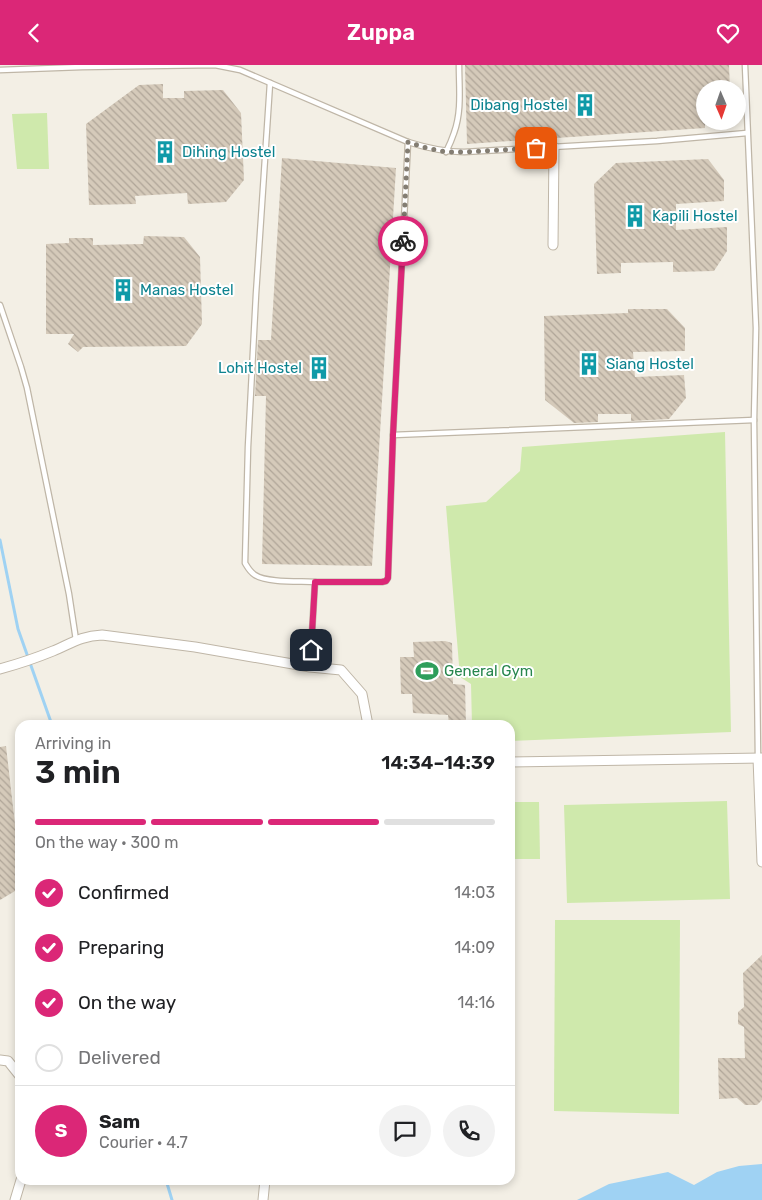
<!DOCTYPE html>
<meta charset="utf-8">
<style>
:root{--surface:#fff;--page:#f2f2f2;--text:#202124;--muted:#757577;--line:#e0e0e0;--accent:#db2777}
body{margin:0;font-family:Rubik,sans-serif;background:var(--page);color:var(--text);height:100vh;display:flex;flex-direction:column;font-size:19px;white-space:nowrap}
*{box-sizing:border-box;margin:0}
p{font-size:16px;color:var(--muted)}
.icon{flex:none;width:28px;height:28px;fill:none;stroke:currentColor;stroke-width:2;stroke-linecap:round;stroke-linejoin:round}
.map{position:relative;flex:1;overflow:hidden}
.side{position:absolute;left:15px;top:655px;width:500px;height:465px;display:flex;flex-direction:column;background:var(--surface);border-radius:15px;box-shadow:0 2px 8px #0003}
.side>*{flex:none}
.needle{width:32px;rotate:178deg}
.controls{position:absolute;left:696px;top:15px;display:grid;gap:10px}
.controls a{display:grid;place-items:center;width:50px;height:50px;border-radius:50%;background:var(--surface);box-shadow:0 2px 8px #0003;font-size:25px}
.pin{position:absolute;display:grid;place-items:center;width:42px;height:42px;color:#fff;margin:-21px;border-radius:10px;box-shadow:0 2px 8px #0006}
.courier{position:absolute;display:grid;place-items:center;width:50px;height:50px;margin:-25px;border:4px solid #db2777;border-radius:50%;background:#fff;color:#222;box-shadow:0 1px 6px #0007}
.headline em{font-style:normal;font-weight:600}
.headline div{display:flex;flex-direction:column-reverse}
.headline{display:flex;align-items:center;justify-content:space-between;height:85px;padding:0 20px}
h1{font-size:32px;font-weight:600;line-height:38px}
.bar{display:grid;grid-template-columns:repeat(4,1fr);gap:8px 5px;align-content:center;height:60px;padding:0 20px}
.bar i{height:6px;border-radius:4px;background:var(--line)}
.bar .active{background:var(--accent)}
.bar p{grid-column:span 4}
.line{display:flex;align-items:center;gap:12px;padding:0 20px;border-top:1px solid var(--line)}
.line div{flex:1}
.round{display:grid;place-items:center;flex:none;width:52px;height:52px;border-radius:26px;background:var(--page)}
ol{padding:0 20px;list-style:none}
li{display:flex;align-items:center;gap:15px;height:55px}
li p{margin-inline-start:auto}
li .icon{padding:5px;border-radius:50%;background:var(--accent);color:#fff;stroke-width:4}
li:last-child{color:var(--muted)}
li i{width:28px;height:28px;border:2px solid var(--line);border-radius:50%}
header{display:flex;justify-content:space-between;align-items:center;height:65px;padding:0 20px;background:var(--accent);color:#fff;font-size:22px;font-weight:600}
.map>svg:first-child{display:block}
</style>
<header><svg class="icon" aria-label="back" viewBox="0 0 24 24"><path d="M15 5l-7 7 7 7"/></svg>Zuppa<svg class="icon" aria-label="heart" viewBox="0 0 24 24"><path d="M12 20l-8-8c-3-5 5-10 8-4 3-6 11-1 8 4z"/></svg></header>
<div class="map">
<svg width="762" height="1135" viewBox="0 0 762 1135">
<defs>
<pattern id="building-back-hatch" width="6" height="6" patternUnits="userSpaceOnUse" patternTransform="scale(1.25)"><rect width="6" height="6" fill="#d5caba"/><path d="M-1 5l2 2M0 0l6 6M5-1l2 2" fill="none" stroke="#afa598"/></pattern>
</defs>
<rect width="100%" height="100%" fill="#f3efe5"/>
<g fill="#cfe9ac">
<polygon points="47,48 49,104 17,104 12,49"/>
<polygon points="725,367 731,667 510,676 510,660 472,660 471,619 460,612 446,441 486,437 520,406 522,382"/>
<polygon points="727,736 730,834 567,838 564,740"/>
<polygon points="511,737 539,737 540,794 511,794"/>
<polygon points="555,855 680,855 679,1049 554,1046"/>
</g>
<polygon fill="#9fd2f3" points="762,1099 762,1135 527,1135 577,1135 609,1119 668,1107 694,1120 717,1107 739,1101"/>
<g fill="none" stroke-linecap="round" stroke-linejoin="round">
<g stroke="#9fd2f3" stroke-width="3">
<polyline points="0,475 18,564 52,660"/>
<polyline points="166,1115 172,1135"/>
</g>
</g>
<g fill="url(#building-back-hatch)">
<polygon points="465,0 729,0 730,24 705,24 705,63 467,79"/>
<polygon points="163,19 163,33 184,33 184,26 223,25 241,48 244,115 226,137 188,139 187,128 135,131 136,139 89,140 86,59 139,20"/>
<polygon points="282,93 396,103 372,501 262,499 266,331 255,331 258,275 271,275"/>
<polygon points="708,94 724,115 724,136 676,139 676,165 727,162 727,186 714,206 673,207 673,197 621,198 621,208 597,209 594,119 616,98"/>
<polygon points="144,171 184,172 200,192 202,259 186,281 83,282 78,287 68,279 74,269 46,269 46,179 69,178 69,173 93,173 93,180 143,179"/>
<polygon points="628,244 667,244 685,263 685,286 633,287 635,312 684,310 686,333 669,354 631,356 631,349 598,349 598,357 574,358 545,335 544,251 628,248"/>
<polygon points="445,576 452,578 453,619 465,620 466,660 449,660 448,650 413,648 412,629 401,629 400,592 414,592 413,577"/>
<polygon points="6,681 20,803 20,823 0,835 0,682"/>
<polygon points="762,890 762,1035 757,1040 745,1040 737,1033 719,1034 718,993 745,993 744,962 738,959 738,947 744,942 743,908"/>
</g>
<g fill="none" stroke-linecap="round" stroke-linejoin="round">
<defs>
<g id="service">
<polyline points="745,0 756,263 754,355 758,693"/>
<path d="M0,5l82,-3 133,-2 25,5 168,72c19,6 36,10 56,10l193,-11 90,-8"/>
<path d="M270,18l-14,211 -8,153 -3,116c3,5 5,9 10,12 12,8 45,6 60,7"/>
<path d="M446,87c3,-6 6,-13 8,-19 8,-22 5,-45 5,-68"/>
<polyline points="0,240 21,302 27,323 69,529 76,575"/>
<polyline points="393,370 754,355"/>
<polyline points="310,602 315,517 382,517 386,516 388,513 393,370 408,77"/>
</g>
<g id="minor">
<polyline points="553,180 554,82"/>
<path d="M0,604c18,-5 36,-11 53,-18 19,-8 28,-15 49,-16l93,12 115,20 31,3 21,24 6,31"/>
<polyline points="758,693 762,797"/>
<polyline points="510,697 762,693"/>
<polyline points="0,995 8,996 20,1011"/>
<polyline points="15,1135 21,1115"/>
<polyline points="263,1135 265,1115"/>
</g>
</defs>
<use href="#service" stroke="#bfb6a7" stroke-width="7"/>
<use href="#minor" stroke="#bfb6a7" stroke-width="11"/>
<use href="#service" stroke="#fff" stroke-width="4.5"/>
<use href="#minor" stroke="#fff" stroke-width="9"/>
</g>
<g fill="none" stroke-linecap="round" stroke-linejoin="round">
<polyline stroke="#837d72" stroke-width="5" stroke-dasharray="0 9" points="403,176 408,77 427,83 446,87 464,87 536,83"/>
<polyline stroke="#db2777" stroke-width="6" points="311,585 315,517 382,517 386,516 388,513 393,370 403,176"/>
</g>
<defs>
<symbol id="building-bare" viewBox="-9 -9 18 18"><path d="M-4-6H4V6H1V3H-1V6H-4ZM-2.5-4.3h1.7v1.8h-1.7ZM.8-4.3h1.7v1.8H.8ZM-2.5-1h1.7V.8h-1.7ZM.8-1h1.7V.8H.8Z" fill="#0f9aa8" stroke="#fff" stroke-width="2.5" paint-order="stroke"/></symbol>
<symbol id="stadium-bare" viewBox="-9 -9 18 18"><path d="M0-5a6.5 5 0 1 0 0 10a6.5 5 0 1 0 0-10ZM-3.5-1.8h7v3.6h-7Z" fill="#2e9e5b" stroke="#fff" stroke-width="2.5" paint-order="stroke"/></symbol>
</defs>
<g fill-rule="evenodd">
<use href="#building-bare" x="569" y="24" width="32" height="32"/>
<use href="#building-bare" x="149" y="71" width="32" height="32"/>
<use href="#building-bare" x="619" y="135" width="32" height="32"/>
<use href="#building-bare" x="107" y="209" width="32" height="32"/>
<use href="#building-bare" x="573" y="283" width="32" height="32"/>
<use href="#building-bare" x="303" y="287" width="32" height="32"/>
<use href="#stadium-bare" x="411" y="590" width="32" height="32"/>
</g>
<g text-anchor="middle" dominant-baseline="central" stroke-width="4" stroke-linejoin="round" paint-order="stroke">
<g font-size="15" fill="#0d838f" stroke="#fff" text-anchor="start">
<text x="568" y="40" text-anchor="end">Dibang Hostel</text>
<text x="182" y="87">Dihing Hostel</text>
<text x="652" y="151">Kapili Hostel</text>
<text x="140" y="225">Manas Hostel</text>
<text x="606" y="299">Siang Hostel</text>
<text x="302" y="303" text-anchor="end">Lohit Hostel</text>
</g>
<g font-size="15" fill="#27864d" stroke="#fff" text-anchor="start">
<text x="444" y="606">General Gym</text>
</g>
</g>
</svg>
<div class="controls">
<a><svg class="needle" viewBox="-14 -14 28 28"><path d="M0-13l5 13h-10z" fill="#e53935"/><path d="M0 13l5-13h-10z" fill="#757577"/></svg></a>
</div>
<div class="pin" style="left:536px;top:83px;background:#ea580c"><svg class="icon" aria-label="bag" viewBox="0 0 24 24"><path d="M5 8h14l-1 12H6zM9 8a3 3 0 0 1 6 0"/></svg></div>
<div class="pin" style="left:311px;top:585px;background:#1f2937"><svg class="icon" aria-label="home" viewBox="0 0 24 24"><path d="M3 11l9-7 9 7M6 9v11h12V9"/></svg></div>
<div class="courier" style="left:403px;top:176px"><svg class="icon" aria-label="bike" viewBox="0 0 24 24"><circle cx="6" cy="16" r="4"/><circle cx="18" cy="16" r="4"/><path d="M6 16l4-8h5l3 8M10 8l3 8H6M13 5h3"/></svg></div>
<section class="side">
<div class="headline"><div><h1>3 min</h1><p>Arriving in</p></div><em>14:34–14:39</em></div>
<div class="bar"><i class="active"></i><i class="active"></i><i class="active"></i><i></i><p>On the way · 300 m</p></div>
<ol>
<li><svg class="icon" aria-label="check" viewBox="0 0 24 24"><path d="M5 12l5 5 9-10"/></svg>Confirmed<p>14:03</p></li>
<li><svg class="icon" aria-label="check" viewBox="0 0 24 24"><path d="M5 12l5 5 9-10"/></svg>Preparing<p>14:09</p></li>
<li><svg class="icon" aria-label="check" viewBox="0 0 24 24"><path d="M5 12l5 5 9-10"/></svg>On the way<p>14:16</p></li>
<li><i></i>Delivered</li>
</ol>
<div class="line" style="height:90px"><b class="round" style="background:var(--accent);color:#fff">S</b><div><b>Sam</b><p>Courier · 4.7</p></div><a class="round"><svg class="icon" aria-label="chat" viewBox="0 0 24 24"><path d="M4 5h16v11H9l-5 4z"/></svg></a><a class="round"><svg class="icon" aria-label="phone" viewBox="0 0 24 24"><path d="M5 4h4l2 5-3 2q2 4 5 5l2-3 5 2v4C11 20 4 13 5 4z"/></svg></a></div>
</section>
</div>
